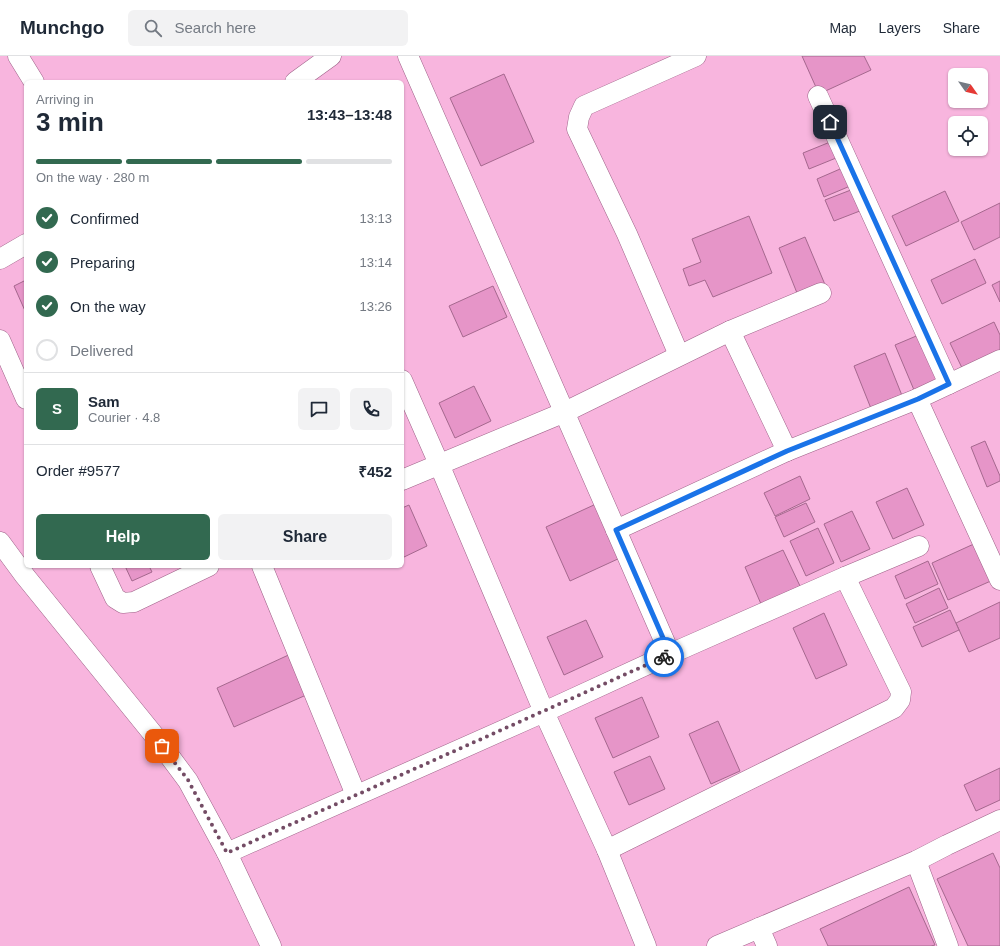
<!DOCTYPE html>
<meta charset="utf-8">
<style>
:root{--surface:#fff;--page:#f2f2f3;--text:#1f2937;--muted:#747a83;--line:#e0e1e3;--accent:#326950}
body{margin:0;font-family:Helvetica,sans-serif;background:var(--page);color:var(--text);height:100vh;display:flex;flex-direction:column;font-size:15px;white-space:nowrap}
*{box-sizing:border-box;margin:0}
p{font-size:13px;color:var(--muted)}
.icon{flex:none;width:22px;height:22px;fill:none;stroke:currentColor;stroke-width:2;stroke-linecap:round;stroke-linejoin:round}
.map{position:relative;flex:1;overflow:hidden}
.sheet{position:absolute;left:24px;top:24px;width:380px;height:488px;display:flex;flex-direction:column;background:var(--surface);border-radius:6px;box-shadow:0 1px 3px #0004}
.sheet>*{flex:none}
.needle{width:26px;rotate:124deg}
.controls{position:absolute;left:948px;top:12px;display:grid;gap:8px}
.controls a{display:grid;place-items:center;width:40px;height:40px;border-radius:6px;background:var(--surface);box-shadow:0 1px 3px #0004;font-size:20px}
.pin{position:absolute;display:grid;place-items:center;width:34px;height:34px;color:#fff;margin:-17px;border-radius:8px;box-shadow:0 2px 6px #0006}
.courier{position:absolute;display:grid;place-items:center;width:40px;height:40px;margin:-20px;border:3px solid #1a73e8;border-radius:50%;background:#fff;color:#222;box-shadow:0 1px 5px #0007}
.overview em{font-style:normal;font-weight:700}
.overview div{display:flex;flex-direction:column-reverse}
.overview{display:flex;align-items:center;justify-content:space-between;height:68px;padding:0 12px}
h1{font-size:26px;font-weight:700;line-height:30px}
.bar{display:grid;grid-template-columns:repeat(4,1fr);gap:6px 4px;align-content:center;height:48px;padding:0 12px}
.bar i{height:5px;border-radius:3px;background:var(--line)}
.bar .active{background:var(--accent)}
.bar p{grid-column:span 4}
.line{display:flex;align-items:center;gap:10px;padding:0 12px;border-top:1px solid var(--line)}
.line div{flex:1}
.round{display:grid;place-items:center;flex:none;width:42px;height:42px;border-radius:6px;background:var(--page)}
ol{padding:0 12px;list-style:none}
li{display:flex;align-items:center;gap:12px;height:44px}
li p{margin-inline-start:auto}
li .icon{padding:4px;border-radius:50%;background:var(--accent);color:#fff;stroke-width:4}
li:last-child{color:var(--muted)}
li i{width:22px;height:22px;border:2px solid var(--line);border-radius:50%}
.action{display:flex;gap:8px;margin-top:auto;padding:8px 12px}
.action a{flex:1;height:46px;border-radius:6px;background:var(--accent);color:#fff;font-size:16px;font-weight:700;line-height:46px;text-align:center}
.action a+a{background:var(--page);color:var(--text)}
header{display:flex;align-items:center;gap:24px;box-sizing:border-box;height:56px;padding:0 20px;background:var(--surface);border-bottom:1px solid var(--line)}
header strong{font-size:19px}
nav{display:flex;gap:22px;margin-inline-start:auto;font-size:14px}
.search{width:280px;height:36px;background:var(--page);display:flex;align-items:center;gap:10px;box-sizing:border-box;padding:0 14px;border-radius:6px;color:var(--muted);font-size:15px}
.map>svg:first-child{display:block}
</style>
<header>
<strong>Munchgo</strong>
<div class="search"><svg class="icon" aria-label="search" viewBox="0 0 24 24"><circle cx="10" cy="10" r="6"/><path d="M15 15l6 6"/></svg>Search here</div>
<nav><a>Map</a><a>Layers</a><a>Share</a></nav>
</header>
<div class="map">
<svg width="1000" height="890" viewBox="0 0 1000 890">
<rect width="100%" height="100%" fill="#f8b5de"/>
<g fill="#e695c8" stroke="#a5688e">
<polygon points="802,0 864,0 871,14 819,38"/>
<polygon points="504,18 534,86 481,110 450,42"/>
<polygon points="835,84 841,100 809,113 803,97"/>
<polygon points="847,110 855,128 824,141 817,123"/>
<polygon points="856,132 865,153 834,165 825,144"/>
<polygon points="945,135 959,165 906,190 892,160"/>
<polygon points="1000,147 1000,181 974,194 961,166"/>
<polygon points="749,160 772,217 713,241 705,224 689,230 683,213 701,206 692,183"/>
<polygon points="805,181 826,231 799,242 779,192"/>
<polygon points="975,203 986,227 942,248 931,224"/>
<polygon points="26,224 26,257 14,230"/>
<polygon points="1000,225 1000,246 992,229"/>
<polygon points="493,230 507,261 463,281 449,250"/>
<polygon points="994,266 1000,279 1000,296 963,314 950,287"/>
<polygon points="921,278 939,323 914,334 895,289"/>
<polygon points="885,297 903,342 872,355 854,310"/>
<polygon points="474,330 491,365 455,382 439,347"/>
<polygon points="985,385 1000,420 1000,425 987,431 971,391"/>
<polygon points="800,420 810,443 775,460 764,437"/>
<polygon points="907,432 924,469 893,483 876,446"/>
<polygon points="806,447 815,466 784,481 775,461"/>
<polygon points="596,448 620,502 570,525 546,471"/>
<polygon points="409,449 427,490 402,502 402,452"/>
<polygon points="852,455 870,493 841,506 824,468"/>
<polygon points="818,472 834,507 806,520 790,485"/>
<polygon points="976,487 993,524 948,544 932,507"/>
<polygon points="783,494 800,530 761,548 745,511"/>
<polygon points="928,505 938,528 905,543 895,520"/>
<polygon points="125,510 149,510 152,516 132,525"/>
<polygon points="939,532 948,552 915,567 906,548"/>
<polygon points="1000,546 1000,582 969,596 956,567"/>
<polygon points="950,554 959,574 922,591 913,571"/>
<polygon points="824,557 847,609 816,623 793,572"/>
<polygon points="586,564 603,601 564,619 547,581"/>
<polygon points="295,596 313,636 234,671 217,632"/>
<polygon points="642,641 659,681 613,702 595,662"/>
<polygon points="718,665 740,715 711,728 689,678"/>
<polygon points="650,700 665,733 629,749 614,716"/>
<polygon points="1000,712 1000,744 976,755 964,729"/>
<polygon points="993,797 1000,812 1000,890 968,890 937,823"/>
<polygon points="909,831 935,889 931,890 828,890 820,873"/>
</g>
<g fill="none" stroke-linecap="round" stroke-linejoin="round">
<defs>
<g id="minor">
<polyline points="18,0 34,26"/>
<polyline points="408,0 616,474"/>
<polyline points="295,26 331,0"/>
<polyline points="818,40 949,328"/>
<polyline points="0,203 26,188"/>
<polyline points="730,275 787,395"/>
<polyline points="0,284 26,343"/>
<polyline points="679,299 627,178 577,73 579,61 584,50 696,0"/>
<polyline points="1000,304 917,343 1000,524"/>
<polyline points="402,324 439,408 544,656 607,794 646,890"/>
<polyline points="402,424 565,356 730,275 821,237"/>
<polyline points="0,486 25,520 153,678 188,725 227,797 271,890"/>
<polyline points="100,510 115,542 123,547 134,546 209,510"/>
<polyline points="262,510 356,739"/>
<polyline points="845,521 919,490"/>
<polyline points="607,794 894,652 900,644 901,636 845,521 670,598"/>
<polyline points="227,797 544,656 670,598 616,474 787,395 917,343"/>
<polyline points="916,805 948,890"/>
<polyline points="759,872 767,890"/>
<polyline points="717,890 916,805 947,789 1000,764"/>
</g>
</defs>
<use href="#minor" stroke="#9e6288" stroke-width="21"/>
<use href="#minor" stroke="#fff" stroke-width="20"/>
</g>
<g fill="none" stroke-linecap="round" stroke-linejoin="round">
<polyline stroke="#744c65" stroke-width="4" stroke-dasharray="0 7.2" points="162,690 188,724 227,797 664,601"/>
<polyline stroke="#1a73e8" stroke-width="5" points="664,601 670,598 616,474 787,395 918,343 949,328 830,66"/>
</g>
</svg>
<div class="controls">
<a><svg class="needle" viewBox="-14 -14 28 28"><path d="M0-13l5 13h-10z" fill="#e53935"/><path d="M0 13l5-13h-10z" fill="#747a83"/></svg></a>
<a><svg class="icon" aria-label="locate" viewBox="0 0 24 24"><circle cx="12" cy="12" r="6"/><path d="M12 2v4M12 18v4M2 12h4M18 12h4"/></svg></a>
</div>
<div class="pin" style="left:162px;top:690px;background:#ea580c"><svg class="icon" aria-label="bag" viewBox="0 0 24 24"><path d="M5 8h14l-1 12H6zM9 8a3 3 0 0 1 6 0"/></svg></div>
<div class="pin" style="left:830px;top:66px;background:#1f2937"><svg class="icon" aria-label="home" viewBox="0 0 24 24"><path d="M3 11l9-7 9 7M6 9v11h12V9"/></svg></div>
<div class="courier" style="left:664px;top:601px"><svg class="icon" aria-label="bike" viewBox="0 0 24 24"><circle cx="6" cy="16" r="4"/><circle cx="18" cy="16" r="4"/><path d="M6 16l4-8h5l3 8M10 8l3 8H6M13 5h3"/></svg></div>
<section class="sheet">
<div class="overview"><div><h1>3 min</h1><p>Arriving in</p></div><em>13:43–13:48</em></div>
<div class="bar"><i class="active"></i><i class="active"></i><i class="active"></i><i></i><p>On the way · 280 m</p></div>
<ol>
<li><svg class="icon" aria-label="check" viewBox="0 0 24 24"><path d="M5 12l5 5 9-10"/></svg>Confirmed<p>13:13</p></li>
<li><svg class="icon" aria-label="check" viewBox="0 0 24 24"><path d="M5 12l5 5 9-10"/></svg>Preparing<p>13:14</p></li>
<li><svg class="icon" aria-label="check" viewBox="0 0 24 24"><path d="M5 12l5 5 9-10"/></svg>On the way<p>13:26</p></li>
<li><i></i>Delivered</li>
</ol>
<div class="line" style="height:72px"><b class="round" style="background:var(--accent);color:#fff">S</b><div><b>Sam</b><p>Courier · 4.8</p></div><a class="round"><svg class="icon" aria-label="chat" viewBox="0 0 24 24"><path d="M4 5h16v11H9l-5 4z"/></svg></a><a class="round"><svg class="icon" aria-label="phone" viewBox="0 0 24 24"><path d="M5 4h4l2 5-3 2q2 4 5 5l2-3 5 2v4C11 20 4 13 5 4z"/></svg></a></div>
<div class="line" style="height:52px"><div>Order #9577</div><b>₹452</b></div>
<div class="action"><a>Help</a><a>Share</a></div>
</section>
</div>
